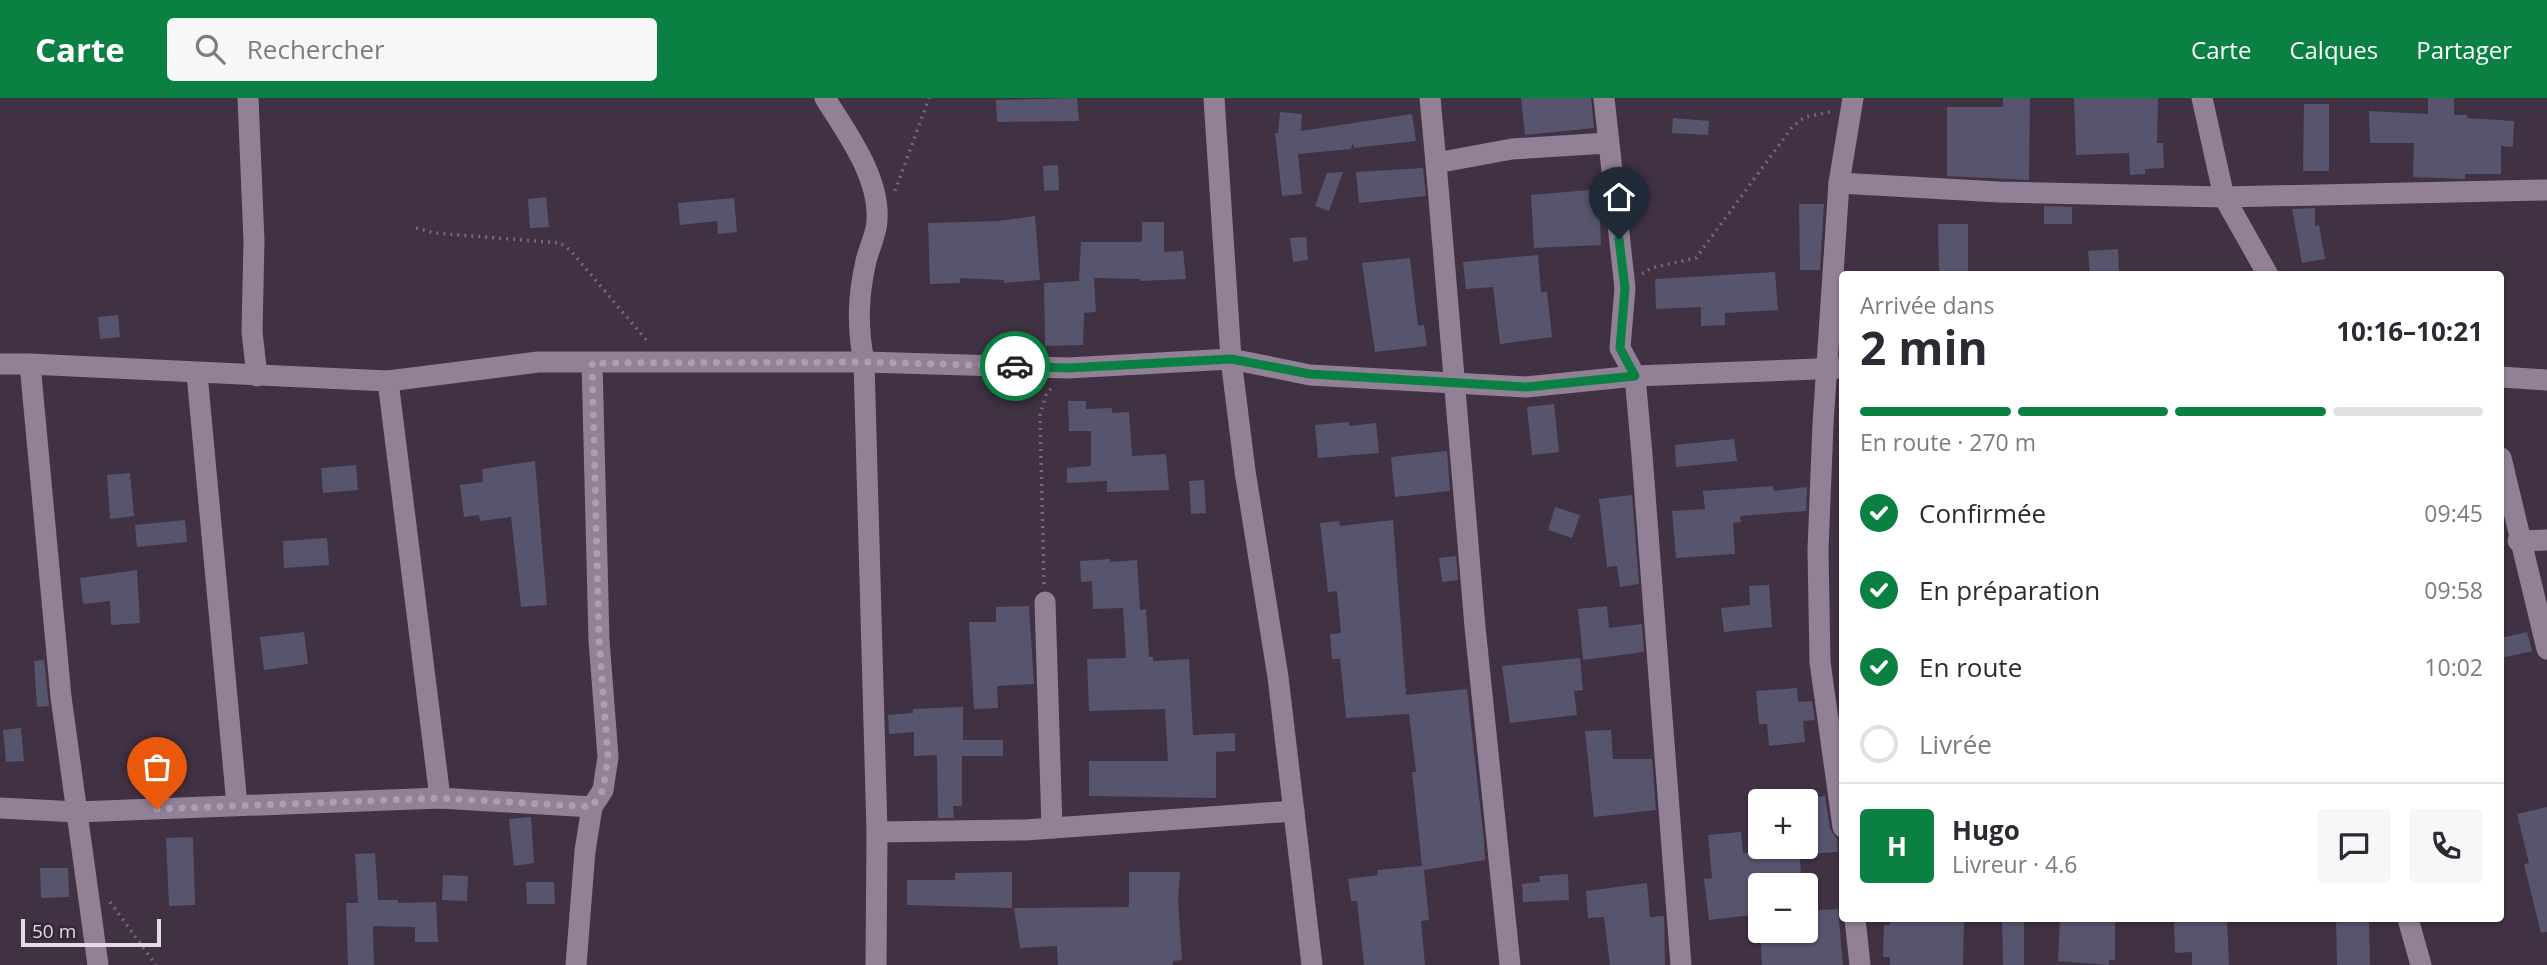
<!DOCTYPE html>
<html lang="fr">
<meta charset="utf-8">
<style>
:root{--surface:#fff;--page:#f7f7f7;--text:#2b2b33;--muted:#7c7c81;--line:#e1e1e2;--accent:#0b8043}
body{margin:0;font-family:"Open Sans",sans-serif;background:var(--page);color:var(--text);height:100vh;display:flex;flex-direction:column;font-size:26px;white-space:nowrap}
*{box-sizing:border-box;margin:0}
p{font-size:23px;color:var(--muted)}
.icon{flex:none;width:38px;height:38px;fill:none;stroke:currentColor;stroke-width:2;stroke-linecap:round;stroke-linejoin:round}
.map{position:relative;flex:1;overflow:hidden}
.details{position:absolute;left:1839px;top:173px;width:665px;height:651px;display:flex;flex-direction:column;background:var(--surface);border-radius:7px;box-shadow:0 2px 5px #0004}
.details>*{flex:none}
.fabs{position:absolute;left:1748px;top:691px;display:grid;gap:14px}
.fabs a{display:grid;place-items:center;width:70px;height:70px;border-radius:7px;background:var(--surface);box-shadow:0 2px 5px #0004;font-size:35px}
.scale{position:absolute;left:21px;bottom:18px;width:140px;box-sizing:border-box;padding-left:7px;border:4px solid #e4dae6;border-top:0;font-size:19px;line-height:24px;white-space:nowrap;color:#e4dae6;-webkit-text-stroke:5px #352738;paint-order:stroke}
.pin{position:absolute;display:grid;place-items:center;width:60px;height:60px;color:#fff;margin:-72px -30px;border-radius:50% 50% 50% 0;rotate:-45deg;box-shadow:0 0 7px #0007}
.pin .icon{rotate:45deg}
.courier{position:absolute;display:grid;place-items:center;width:70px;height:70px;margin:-35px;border:5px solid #0b8043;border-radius:50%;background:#fff;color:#222;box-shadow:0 2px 9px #0007}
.overview em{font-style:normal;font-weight:700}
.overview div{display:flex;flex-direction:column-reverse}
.overview{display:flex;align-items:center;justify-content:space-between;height:119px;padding:0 21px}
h1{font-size:46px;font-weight:700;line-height:52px}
.bar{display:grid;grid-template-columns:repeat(4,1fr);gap:10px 7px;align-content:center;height:84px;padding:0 21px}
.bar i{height:9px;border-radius:5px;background:var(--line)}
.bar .selected{background:var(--accent)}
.bar p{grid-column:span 4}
.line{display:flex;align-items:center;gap:18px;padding:0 21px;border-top:2px solid var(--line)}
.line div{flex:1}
.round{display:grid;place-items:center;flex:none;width:74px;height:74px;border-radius:7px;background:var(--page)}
ol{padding:0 21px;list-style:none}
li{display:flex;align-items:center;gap:21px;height:77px}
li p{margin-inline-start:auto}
li .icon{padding:7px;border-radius:50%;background:var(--accent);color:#fff;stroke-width:4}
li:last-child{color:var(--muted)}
li i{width:38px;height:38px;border:4px solid var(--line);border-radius:50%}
header{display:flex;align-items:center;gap:42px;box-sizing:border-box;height:98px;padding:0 35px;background:var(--accent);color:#fff}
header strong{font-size:33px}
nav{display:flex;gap:38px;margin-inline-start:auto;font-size:24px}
.search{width:490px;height:63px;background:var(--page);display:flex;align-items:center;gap:18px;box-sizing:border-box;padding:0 24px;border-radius:7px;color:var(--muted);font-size:26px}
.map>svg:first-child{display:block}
</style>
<header>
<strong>Carte</strong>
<div class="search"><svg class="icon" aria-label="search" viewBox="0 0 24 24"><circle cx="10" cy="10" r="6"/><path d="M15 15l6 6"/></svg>Rechercher</div>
<nav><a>Carte</a><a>Calques</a><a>Partager</a></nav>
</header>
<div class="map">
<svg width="2547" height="867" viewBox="0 0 2547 867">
<rect width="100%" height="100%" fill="#403143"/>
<g fill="#57556d">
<polygon points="1077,0 1079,23 997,24 996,2"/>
<polygon points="1521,0 1591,0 1594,30 1525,37"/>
<polygon points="2003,0 2030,0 2029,82 1947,78 1947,9 2003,9"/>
<polygon points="2074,0 2158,0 2157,45 2163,45 2164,70 2145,71 2145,76 2130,77 2129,55 2076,57"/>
<polygon points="2428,0 2454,0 2454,17 2467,17 2467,20 2514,23 2513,49 2501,48 2501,76 2465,76 2465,81 2413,79 2414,45 2370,45 2369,13 2428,16"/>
<polygon points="2304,6 2329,6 2329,73 2303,73"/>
<polygon points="1280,14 1302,16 1301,33 1412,16 1416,43 1354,50 1353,45 1351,51 1298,56 1302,96 1282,98 1275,35 1278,35"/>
<polygon points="1673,20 1709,23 1708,37 1672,35"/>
<polygon points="1058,67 1059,92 1044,93 1043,68"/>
<polygon points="1423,70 1426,98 1359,105 1356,74"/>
<polygon points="1343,74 1329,113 1315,108 1327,75"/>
<polygon points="1601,91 1604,119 1600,120 1601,147 1534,150 1531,97"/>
<polygon points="546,99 549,129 530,130 528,101"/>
<polygon points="734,100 737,134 718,136 717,123 680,127 678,105"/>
<polygon points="1799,106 1824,106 1820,172 1800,172"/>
<polygon points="2044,108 2072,109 2072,126 2044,126"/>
<polygon points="2315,110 2315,128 2319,127 2325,161 2302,165 2292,111"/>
<polygon points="1035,118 1040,182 1004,185 1004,182 960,180 960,185 930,186 928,125 999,123"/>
<polygon points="1142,124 1164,124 1164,154 1183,153 1186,181 1140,183 1140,181 1094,180 1096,214 1084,215 1083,247 1045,248 1044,185 1079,183 1081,144 1138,144 1142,143"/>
<polygon points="1938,126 1968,126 1968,175 1939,176"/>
<polygon points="1306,139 1308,162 1293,164 1290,140"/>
<polygon points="2118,151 2119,174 2090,176 2088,153"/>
<polygon points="1538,157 1541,194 1547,194 1552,239 1500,246 1493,189 1466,191 1463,164"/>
<polygon points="1410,160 1418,228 1424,227 1427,248 1375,254 1362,165"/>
<polygon points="1775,174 1778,212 1725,215 1725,227 1701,228 1701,209 1656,211 1655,181"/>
<polygon points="118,217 120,239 100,241 98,219"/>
<polygon points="1068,303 1086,303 1086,311 1112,310 1112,315 1129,314 1132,358 1166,356 1169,392 1107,394 1107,383 1067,385 1067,370 1091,368 1091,333 1069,333"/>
<polygon points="1554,306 1559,354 1532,357 1527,309"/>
<polygon points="1349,324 1349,328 1376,325 1379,355 1318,360 1315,327"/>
<polygon points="1734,341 1737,363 1676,369 1675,347"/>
<polygon points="1447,353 1450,393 1395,399 1391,359"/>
<polygon points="535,363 547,507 521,509 511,419 480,423 479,417 464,419 460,387 483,384 482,371"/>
<polygon points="356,367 358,392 323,395 321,370"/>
<polygon points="130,375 134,418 110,421 107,377"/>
<polygon points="1204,382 1206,415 1191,416 1189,383"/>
<polygon points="1773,388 1774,393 1807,389 1806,413 1740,418 1741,424 1733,425 1735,456 1676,460 1672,413 1705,411 1703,393"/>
<polygon points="1632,397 1639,486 1620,489 1617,468 1607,469 1599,401"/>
<polygon points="1555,409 1580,417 1572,440 1548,432"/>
<polygon points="185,422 187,444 137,449 135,427"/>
<polygon points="1393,422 1406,597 1467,591 1484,743 1485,762 1424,772 1429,822 1421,823 1425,867 1364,867 1357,803 1351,803 1348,781 1378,777 1377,772 1422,768 1412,674 1416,674 1409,616 1346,620 1340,561 1332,561 1330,536 1341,535 1337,493 1328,494 1320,425 1339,423 1340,428"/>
<polygon points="327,440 329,467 284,470 283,443"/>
<polygon points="1456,458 1458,482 1442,484 1439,460"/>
<polygon points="1110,461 1110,464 1137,462 1140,512 1146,511 1149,559 1153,559 1153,563 1189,561 1193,637 1235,635 1235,653 1216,654 1216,700 1089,698 1089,663 1168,663 1165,611 1089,613 1087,561 1126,560 1123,510 1093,511 1092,483 1081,484 1080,463"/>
<polygon points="137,472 140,525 111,527 110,503 83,506 80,480"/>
<polygon points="1769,487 1772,529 1724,534 1721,510 1750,507 1749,488"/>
<polygon points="1029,508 1034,586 997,588 998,610 974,611 969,524 996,524 996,509"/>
<polygon points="1607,508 1609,530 1642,526 1644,554 1583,562 1578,511"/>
<polygon points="304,534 308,566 264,572 260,539"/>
<polygon points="2527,534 2532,553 2501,560 2501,540"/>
<polygon points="1580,560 1583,592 1574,593 1577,617 1510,625 1502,568"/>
<polygon points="44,562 49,608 37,609 34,563"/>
<polygon points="1797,590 1798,604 1812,603 1815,622 1803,623 1805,644 1769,648 1767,626 1759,626 1756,593"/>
<polygon points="963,609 963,642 1003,642 1003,658 962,658 962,708 953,708 954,720 938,720 937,657 914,658 914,634 889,636 888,617 913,615 913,611"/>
<polygon points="21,630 24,663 6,664 3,632"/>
<polygon points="1611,632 1613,661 1652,661 1656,712 1594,719 1585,633"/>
<polygon points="1825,698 1830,731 1837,741 1838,754 1806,756 1806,700"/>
<polygon points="2547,709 2547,834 2541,835 2524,766 2529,765 2517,716"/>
<polygon points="531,719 534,765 514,768 509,721"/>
<polygon points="1741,734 1743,755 1774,752 1774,749 1799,749 1802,788 1756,788 1760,816 1709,822 1704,781 1712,780 1708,737"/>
<polygon points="193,739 195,807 169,808 166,740"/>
<polygon points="375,755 378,802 398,802 398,805 436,804 438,844 415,844 415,829 373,828 374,867 348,867 346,805 358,805 355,756"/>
<polygon points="40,770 68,770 69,799 41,800"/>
<polygon points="1012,774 1012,810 907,807 907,782 955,782 955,775"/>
<polygon points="1129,774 1180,774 1178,802 1182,862 1173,863 1173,867 1058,867 1057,848 1020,850 1014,810 1129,809"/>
<polygon points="1568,776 1569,802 1523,804 1522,786 1540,784 1539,778"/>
<polygon points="443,777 468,778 467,803 442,802"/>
<polygon points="526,784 554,784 555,806 527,806"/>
<polygon points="1647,785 1650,819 1664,818 1665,867 1610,867 1604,819 1588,820 1586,793"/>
<polygon points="1838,811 1843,867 1762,867 1760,833 1806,833 1806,813"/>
<polygon points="1890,821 1964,821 1963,867 1890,867 1890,859 1883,859 1884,827 1890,827"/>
<polygon points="2002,821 2024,821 2024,867 2003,867"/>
<polygon points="2060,821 2115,823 2115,862 2109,862 2109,867 2058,863"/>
<polygon points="2174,821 2227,821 2229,867 2192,867 2192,854 2175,855"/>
<polygon points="2336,821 2369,821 2370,867 2337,867"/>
</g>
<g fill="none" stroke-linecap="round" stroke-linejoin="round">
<g stroke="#756878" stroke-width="3.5" stroke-dasharray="2 5" stroke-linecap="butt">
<polyline points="895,93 929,0"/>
<polyline points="416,130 435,135 560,145 570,152 648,244"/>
<polyline points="1642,176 1651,170 1696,160 1793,28 1805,19 1830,14"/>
<polyline points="1044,486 1040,317 1046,297 1053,288"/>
<polyline points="110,804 156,867"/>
</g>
<g stroke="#928196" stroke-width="21">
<polyline points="248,0 254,143 252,234 257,278"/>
<path d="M825,0c21,34 55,79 52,122 0,13 -8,28 -11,41 -8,35 -9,65 -2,101l13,470 -1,133"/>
<polyline points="1214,0 1231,261 1245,373 1278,579 1312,867"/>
<polyline points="1430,0 1436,65"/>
<polyline points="1604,0 1625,190 1620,250 1635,278 1642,357 1681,867"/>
<polyline points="2202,0 2224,99 2268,177"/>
<polyline points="1839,85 1999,94 2224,99 2547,92"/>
<polyline points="0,266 30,266"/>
<polyline points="197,276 237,707"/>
<polyline points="2501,279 2547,282"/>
<polyline points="388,283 440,700"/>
<polyline points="2501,360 2547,551"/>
<polyline points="2518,443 2547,442"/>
<polyline points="1045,504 1052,730"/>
<polyline points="0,710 77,714 440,700 592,709 603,692 608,659 599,542 592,265"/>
<polyline points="1843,729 1820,564 1818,452 1823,326 1839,85 1853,0"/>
<polyline points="877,734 1025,732 1294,713"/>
<polyline points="1855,821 1860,867"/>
<polyline points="2408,821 2421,867"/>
<polyline points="98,867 61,599 30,266 388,283 538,264 864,264 1068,270 1231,261 1310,277 1526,289 1635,278 1843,270"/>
<polyline points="576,867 585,753 592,709"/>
<polyline points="1510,867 1475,529 1436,65 1512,51 1608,45"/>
</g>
</g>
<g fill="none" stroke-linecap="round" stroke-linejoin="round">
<polyline stroke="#ab9fad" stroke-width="7" stroke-dasharray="0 12.6" points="157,711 440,700 592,709 603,692 608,659 599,542 592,265 864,264 1015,268"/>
<polyline stroke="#0b8043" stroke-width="9" points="1015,268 1068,270 1231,261 1310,276 1527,289 1635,278 1620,250 1625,190 1619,141"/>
</g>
</svg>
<div class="fabs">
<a>+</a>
<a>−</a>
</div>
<div class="scale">50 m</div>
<div class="pin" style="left:157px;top:711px;background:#ea580c"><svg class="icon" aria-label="bag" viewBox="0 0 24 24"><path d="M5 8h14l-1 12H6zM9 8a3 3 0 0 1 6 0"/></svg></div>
<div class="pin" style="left:1619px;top:141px;background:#1f2937"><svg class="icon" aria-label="home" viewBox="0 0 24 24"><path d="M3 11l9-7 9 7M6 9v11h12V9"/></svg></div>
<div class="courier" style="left:1015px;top:268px"><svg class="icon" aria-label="car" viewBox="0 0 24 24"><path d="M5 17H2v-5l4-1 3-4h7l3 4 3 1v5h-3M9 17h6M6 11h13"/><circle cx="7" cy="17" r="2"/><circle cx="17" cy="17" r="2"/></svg></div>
<section class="details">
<div class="overview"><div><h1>2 min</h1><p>Arrivée dans</p></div><em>10:16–10:21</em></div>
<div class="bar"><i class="selected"></i><i class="selected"></i><i class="selected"></i><i></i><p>En route · 270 m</p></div>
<ol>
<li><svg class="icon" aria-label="check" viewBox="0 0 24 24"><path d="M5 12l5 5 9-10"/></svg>Confirmée<p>09:45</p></li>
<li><svg class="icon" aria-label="check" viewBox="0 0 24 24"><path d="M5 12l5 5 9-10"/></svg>En préparation<p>09:58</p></li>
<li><svg class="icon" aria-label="check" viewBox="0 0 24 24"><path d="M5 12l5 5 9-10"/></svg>En route<p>10:02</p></li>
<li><i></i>Livrée</li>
</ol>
<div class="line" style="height:126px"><b class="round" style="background:var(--accent);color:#fff">H</b><div><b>Hugo</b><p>Livreur · 4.6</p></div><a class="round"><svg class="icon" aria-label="chat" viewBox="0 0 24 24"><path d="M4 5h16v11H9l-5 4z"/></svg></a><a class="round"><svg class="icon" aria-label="phone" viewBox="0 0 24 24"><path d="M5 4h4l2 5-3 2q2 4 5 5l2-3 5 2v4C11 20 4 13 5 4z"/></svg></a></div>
</section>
</div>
